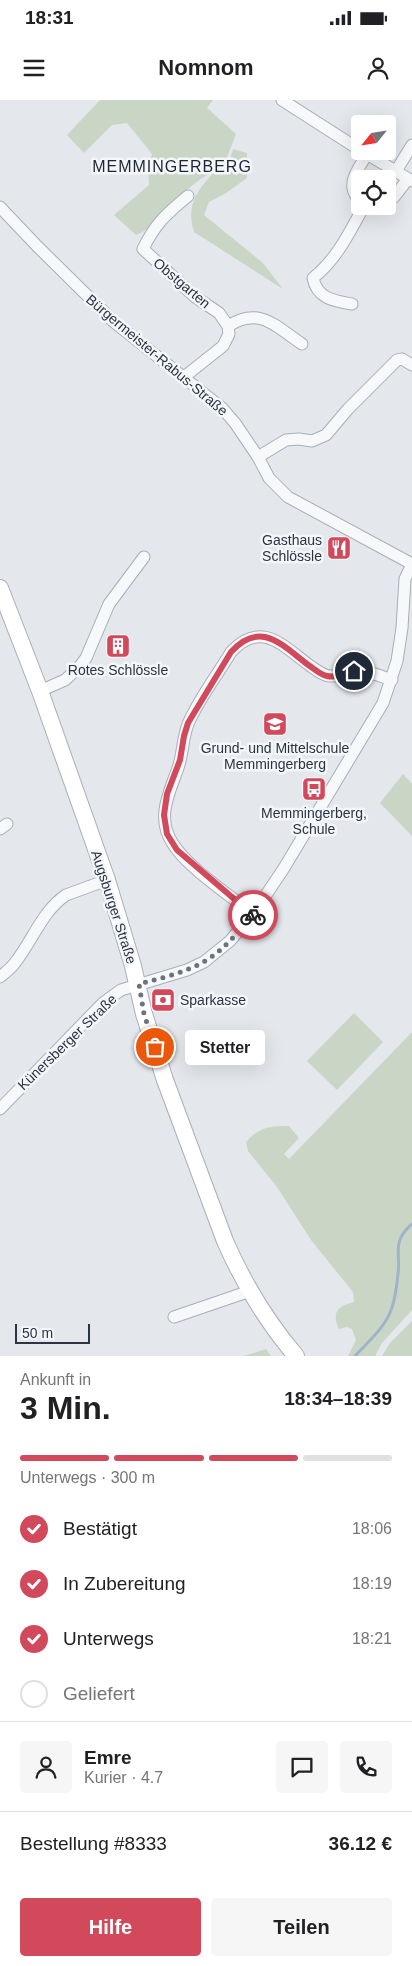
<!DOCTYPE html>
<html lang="de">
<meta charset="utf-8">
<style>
:root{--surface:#fff;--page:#f6f6f6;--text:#202124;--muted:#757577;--line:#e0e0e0;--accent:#d1495b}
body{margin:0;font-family:Arial,sans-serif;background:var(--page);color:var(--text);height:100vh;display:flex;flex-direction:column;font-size:19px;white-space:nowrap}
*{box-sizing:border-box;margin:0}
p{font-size:16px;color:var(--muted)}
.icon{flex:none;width:28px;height:28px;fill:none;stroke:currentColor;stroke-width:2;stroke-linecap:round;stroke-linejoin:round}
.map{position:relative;height:1256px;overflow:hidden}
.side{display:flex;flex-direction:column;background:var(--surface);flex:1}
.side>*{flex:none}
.needle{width:32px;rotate:240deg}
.buttons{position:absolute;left:351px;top:15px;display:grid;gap:10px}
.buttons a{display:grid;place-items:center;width:45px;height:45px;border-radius:5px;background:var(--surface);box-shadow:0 5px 20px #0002;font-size:25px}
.scale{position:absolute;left:15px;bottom:12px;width:75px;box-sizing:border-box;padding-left:5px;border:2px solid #2b3445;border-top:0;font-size:14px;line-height:18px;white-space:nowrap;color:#2b3445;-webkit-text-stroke:4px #f4f6f9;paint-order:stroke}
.pin{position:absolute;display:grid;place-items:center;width:42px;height:42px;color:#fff;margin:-21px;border:2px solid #fff;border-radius:50%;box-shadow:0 1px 5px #0007}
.courier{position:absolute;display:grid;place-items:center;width:50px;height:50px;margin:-25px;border:4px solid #d1495b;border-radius:50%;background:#fff;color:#222;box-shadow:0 1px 6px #0007}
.bubble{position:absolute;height:35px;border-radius:5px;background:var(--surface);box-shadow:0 5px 20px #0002;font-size:16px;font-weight:600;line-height:35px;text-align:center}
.headline em{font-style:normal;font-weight:600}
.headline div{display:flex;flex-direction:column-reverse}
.headline{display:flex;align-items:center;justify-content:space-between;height:85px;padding:0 20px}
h1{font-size:32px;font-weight:600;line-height:38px}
.bar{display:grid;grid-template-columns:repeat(4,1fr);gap:8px 5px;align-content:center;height:60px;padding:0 20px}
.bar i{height:6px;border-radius:4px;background:var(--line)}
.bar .selected{background:var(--accent)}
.bar p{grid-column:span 4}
.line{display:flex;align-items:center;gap:12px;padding:0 20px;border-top:1px solid var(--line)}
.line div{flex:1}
.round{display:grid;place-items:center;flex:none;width:52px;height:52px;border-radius:5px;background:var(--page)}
ol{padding:0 20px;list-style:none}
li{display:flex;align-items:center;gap:15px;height:55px}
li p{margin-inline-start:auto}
li .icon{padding:5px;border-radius:50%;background:var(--accent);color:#fff;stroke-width:4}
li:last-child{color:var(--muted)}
li i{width:28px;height:28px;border:2px solid var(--line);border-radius:50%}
.cta{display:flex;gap:10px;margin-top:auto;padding:10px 20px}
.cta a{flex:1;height:58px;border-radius:5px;background:var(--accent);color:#fff;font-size:20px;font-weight:600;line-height:58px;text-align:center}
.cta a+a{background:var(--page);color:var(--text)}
.status{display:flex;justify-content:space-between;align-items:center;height:35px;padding:0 25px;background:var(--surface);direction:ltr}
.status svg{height:14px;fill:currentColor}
header{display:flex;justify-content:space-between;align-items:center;height:65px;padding:0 20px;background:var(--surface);font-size:22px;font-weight:600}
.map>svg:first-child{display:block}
</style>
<div class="status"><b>18:31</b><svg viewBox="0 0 49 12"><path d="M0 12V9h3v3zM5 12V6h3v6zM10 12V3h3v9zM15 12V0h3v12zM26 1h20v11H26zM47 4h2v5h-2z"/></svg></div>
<header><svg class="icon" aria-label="menu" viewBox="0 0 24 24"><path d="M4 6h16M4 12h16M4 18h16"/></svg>Nomnom<svg class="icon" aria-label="person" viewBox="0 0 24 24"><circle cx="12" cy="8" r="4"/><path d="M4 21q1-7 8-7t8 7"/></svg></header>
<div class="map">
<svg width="412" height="1256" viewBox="0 0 412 1256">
<rect width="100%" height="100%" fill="#e4e7ec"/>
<g fill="#c9d6c5">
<path d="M100,0h113l-6,8 29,26 -12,31c-12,7 -25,14 -36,24 -17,15 -30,37 -52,46l-22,-20 35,-30 -1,-15 4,-16 -25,-31 -15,2 -28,28 -17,-18z"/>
<path d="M233,49l14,4v25l-21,15 -17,9 -5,13 59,48 20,26 -89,-57c-8,-26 2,-40 19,-59h13z"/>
<polygon points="403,674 412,684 412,736 380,703"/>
<polygon points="354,913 383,942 337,990 307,961"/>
<path d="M412,932v278l-30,33 -7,13h-27l8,-16 -4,-11 -5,-2 -8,2c-8,-17 -1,-23 15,-27l-1,-10 -42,-52 -34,-53 -29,-36 -2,-9c13,-15 24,-16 43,-16l10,12 -15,16 5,5z"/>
<polygon points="412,1221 412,1256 382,1256 390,1243"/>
<polygon points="266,1249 271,1256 244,1256"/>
</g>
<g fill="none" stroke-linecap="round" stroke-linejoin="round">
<path stroke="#9fb4cc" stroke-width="3" d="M355,1256c14,-15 33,-31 38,-52 3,-10 4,-21 5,-30 3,-21 -7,-32 14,-50"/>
<defs>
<g id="street">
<polyline points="282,0 360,50"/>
<polyline points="362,51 412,81"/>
<polyline points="396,71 412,45"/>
<polyline points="388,100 394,97 408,79"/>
<path d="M360,101c-16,-16 -2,-31 7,-47"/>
<polyline points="0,107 37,146 114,222 222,308 235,323 258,357 269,378 288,397 412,464"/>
<path d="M352,204c-17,-3 -35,-5 -39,-26 24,-19 36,-45 51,-72"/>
<path d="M228,226c32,-20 47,0 74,18"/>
<path d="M184,277l39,-31 6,-12 -1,-8 -9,-13 -25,-17 -51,-47c12,-25 23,-35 45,-53"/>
<polyline points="258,357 286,340 299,339 312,341 326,335 348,309 397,260 402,259 412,265"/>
<polyline points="40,591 65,580 80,566 86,558 109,504 144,457"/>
<polyline points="0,729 7,724"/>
<path d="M253,814c-22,-18 -65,-46 -80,-70 -18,-27 -3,-52 6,-79 4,-14 4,-28 9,-41 10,-24 30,-50 43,-72 30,-32 51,-7 78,13 6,4 13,10 20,11 9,1 17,-4 26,-5 12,-1 25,5 37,9"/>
<path d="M0,877c5,-4 10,-8 14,-13 18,-22 28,-53 52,-69l41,-15"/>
<polyline points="0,1009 103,903 121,890 187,870 204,862 230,841 256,810 284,768 383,603 397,561 402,528 405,479 412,464"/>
<polyline points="174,1217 250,1191"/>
</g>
<path id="secondary" d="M0,488l40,103 67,189 26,86 11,48 21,66 60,161c18,41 42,81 71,115"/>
</defs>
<use href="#street" stroke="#a9aeb7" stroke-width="13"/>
<use href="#secondary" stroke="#a9aeb7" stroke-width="18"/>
<use href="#street" stroke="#f7f8fa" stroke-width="11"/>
<use href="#secondary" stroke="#fff" stroke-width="16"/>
</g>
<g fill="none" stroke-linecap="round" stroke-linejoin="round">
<path stroke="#6c737f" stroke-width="5" stroke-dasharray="0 9" d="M155,947l-11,-33 -5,-30c22,-6 46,-11 66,-23 19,-11 34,-30 48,-46"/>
<path stroke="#d1495b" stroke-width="6" d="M253,815l-76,-65 -10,-16 -3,-19 3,-21 13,-34 4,-24 4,-13 43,-71c29,-32 50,-8 76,12 6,4 13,11 20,12 9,2 19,-2 27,-5"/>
</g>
<defs>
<symbol id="restaurant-square" viewBox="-11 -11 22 22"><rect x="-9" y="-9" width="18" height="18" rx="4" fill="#d1495b" stroke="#f4f6f9"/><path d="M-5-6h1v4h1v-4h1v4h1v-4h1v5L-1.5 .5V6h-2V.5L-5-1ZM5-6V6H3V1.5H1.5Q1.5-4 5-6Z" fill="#fff"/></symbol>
<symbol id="building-square" viewBox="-11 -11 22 22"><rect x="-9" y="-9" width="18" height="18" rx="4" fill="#d1495b" stroke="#f4f6f9"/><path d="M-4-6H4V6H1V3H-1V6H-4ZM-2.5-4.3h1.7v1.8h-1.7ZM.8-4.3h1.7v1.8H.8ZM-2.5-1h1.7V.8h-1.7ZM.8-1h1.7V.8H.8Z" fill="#fff"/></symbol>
<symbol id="school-square" viewBox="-11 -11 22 22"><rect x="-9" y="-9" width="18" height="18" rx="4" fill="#d1495b" stroke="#f4f6f9"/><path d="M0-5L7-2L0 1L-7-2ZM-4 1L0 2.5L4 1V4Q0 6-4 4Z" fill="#fff"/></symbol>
<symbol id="bus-square" viewBox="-11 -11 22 22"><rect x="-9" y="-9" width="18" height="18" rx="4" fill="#d1495b" stroke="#f4f6f9"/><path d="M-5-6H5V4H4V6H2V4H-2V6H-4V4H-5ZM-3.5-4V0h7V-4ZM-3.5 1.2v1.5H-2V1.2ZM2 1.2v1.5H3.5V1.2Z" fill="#fff"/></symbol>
<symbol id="bank-square" viewBox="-11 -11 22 22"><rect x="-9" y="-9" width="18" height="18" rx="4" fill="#d1495b" stroke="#f4f6f9"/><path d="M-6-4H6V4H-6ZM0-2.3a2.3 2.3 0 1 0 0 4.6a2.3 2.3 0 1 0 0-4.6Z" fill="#fff"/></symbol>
</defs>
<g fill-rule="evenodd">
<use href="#restaurant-square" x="325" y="434" width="28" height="28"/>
<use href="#building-square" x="104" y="532" width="28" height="28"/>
<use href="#school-square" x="261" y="610" width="28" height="28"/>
<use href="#bus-square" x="300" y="675" width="28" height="28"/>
<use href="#bank-square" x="149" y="886" width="28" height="28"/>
</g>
<g text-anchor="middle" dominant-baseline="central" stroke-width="5" stroke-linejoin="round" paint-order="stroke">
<g font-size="14" fill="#2b3445" stroke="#f4f6f9">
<text transform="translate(182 183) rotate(40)">Obstgarten</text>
<text transform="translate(157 255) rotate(40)">Bürgermeister-Rabus-Straße</text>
<text transform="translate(114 807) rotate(72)">Augsburger Straße</text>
<text transform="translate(67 942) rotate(-44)">Künersberger Straße</text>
</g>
<g font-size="14" fill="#2b3445" stroke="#f4f6f9">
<text x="322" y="440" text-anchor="end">Gasthaus<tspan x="322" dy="16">Schlössle</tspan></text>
<text x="118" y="570">Rotes Schlössle</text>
<text x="275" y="648">Grund- und Mittelschule<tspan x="275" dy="16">Memmingerberg</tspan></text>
<text x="314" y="713">Memmingerberg,<tspan x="314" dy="16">Schule</tspan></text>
<text x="180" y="900" text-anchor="start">Sparkasse</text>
</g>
<g font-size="16" letter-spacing="1" fill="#1d2536" stroke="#f4f6f9">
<text x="172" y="66">MEMMINGERBERG</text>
</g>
</g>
</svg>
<div class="buttons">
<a><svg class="needle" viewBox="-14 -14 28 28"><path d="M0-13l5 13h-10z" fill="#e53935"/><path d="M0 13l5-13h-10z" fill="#757577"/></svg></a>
<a><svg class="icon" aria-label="locate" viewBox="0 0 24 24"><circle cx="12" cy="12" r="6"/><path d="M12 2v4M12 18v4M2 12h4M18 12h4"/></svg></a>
</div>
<div class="scale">50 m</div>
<div class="pin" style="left:155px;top:947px;background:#ea580c"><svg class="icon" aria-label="bag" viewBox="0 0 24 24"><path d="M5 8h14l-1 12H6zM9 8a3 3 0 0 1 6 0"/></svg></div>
<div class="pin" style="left:354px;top:571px;background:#1f2937"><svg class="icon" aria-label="home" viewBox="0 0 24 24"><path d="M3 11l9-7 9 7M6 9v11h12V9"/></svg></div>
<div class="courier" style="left:253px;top:815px"><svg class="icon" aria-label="bike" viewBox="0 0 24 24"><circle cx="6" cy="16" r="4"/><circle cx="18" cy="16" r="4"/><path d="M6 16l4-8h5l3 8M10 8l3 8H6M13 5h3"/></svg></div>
<div class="bubble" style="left:185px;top:930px;width:80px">Stetter</div>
</div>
<section class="side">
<div class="headline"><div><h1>3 Min.</h1><p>Ankunft in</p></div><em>18:34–18:39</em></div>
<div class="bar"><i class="selected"></i><i class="selected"></i><i class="selected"></i><i></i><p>Unterwegs · 300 m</p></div>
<ol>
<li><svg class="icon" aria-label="check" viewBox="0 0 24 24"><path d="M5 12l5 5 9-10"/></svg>Bestätigt<p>18:06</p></li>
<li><svg class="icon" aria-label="check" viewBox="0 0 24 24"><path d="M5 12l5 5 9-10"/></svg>In Zubereitung<p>18:19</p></li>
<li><svg class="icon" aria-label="check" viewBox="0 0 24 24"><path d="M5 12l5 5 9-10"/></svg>Unterwegs<p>18:21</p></li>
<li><i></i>Geliefert</li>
</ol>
<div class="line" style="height:90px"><a class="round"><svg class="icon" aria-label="person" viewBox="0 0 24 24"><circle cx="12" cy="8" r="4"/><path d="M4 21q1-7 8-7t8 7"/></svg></a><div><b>Emre</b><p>Kurier · 4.7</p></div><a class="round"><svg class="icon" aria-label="chat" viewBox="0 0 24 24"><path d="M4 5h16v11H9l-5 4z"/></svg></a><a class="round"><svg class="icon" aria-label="phone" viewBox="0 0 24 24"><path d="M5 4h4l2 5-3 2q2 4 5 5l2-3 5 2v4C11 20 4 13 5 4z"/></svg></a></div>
<div class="line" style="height:65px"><div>Bestellung #8333</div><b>36.12 €</b></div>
<div class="cta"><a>Hilfe</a><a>Teilen</a></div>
</section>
